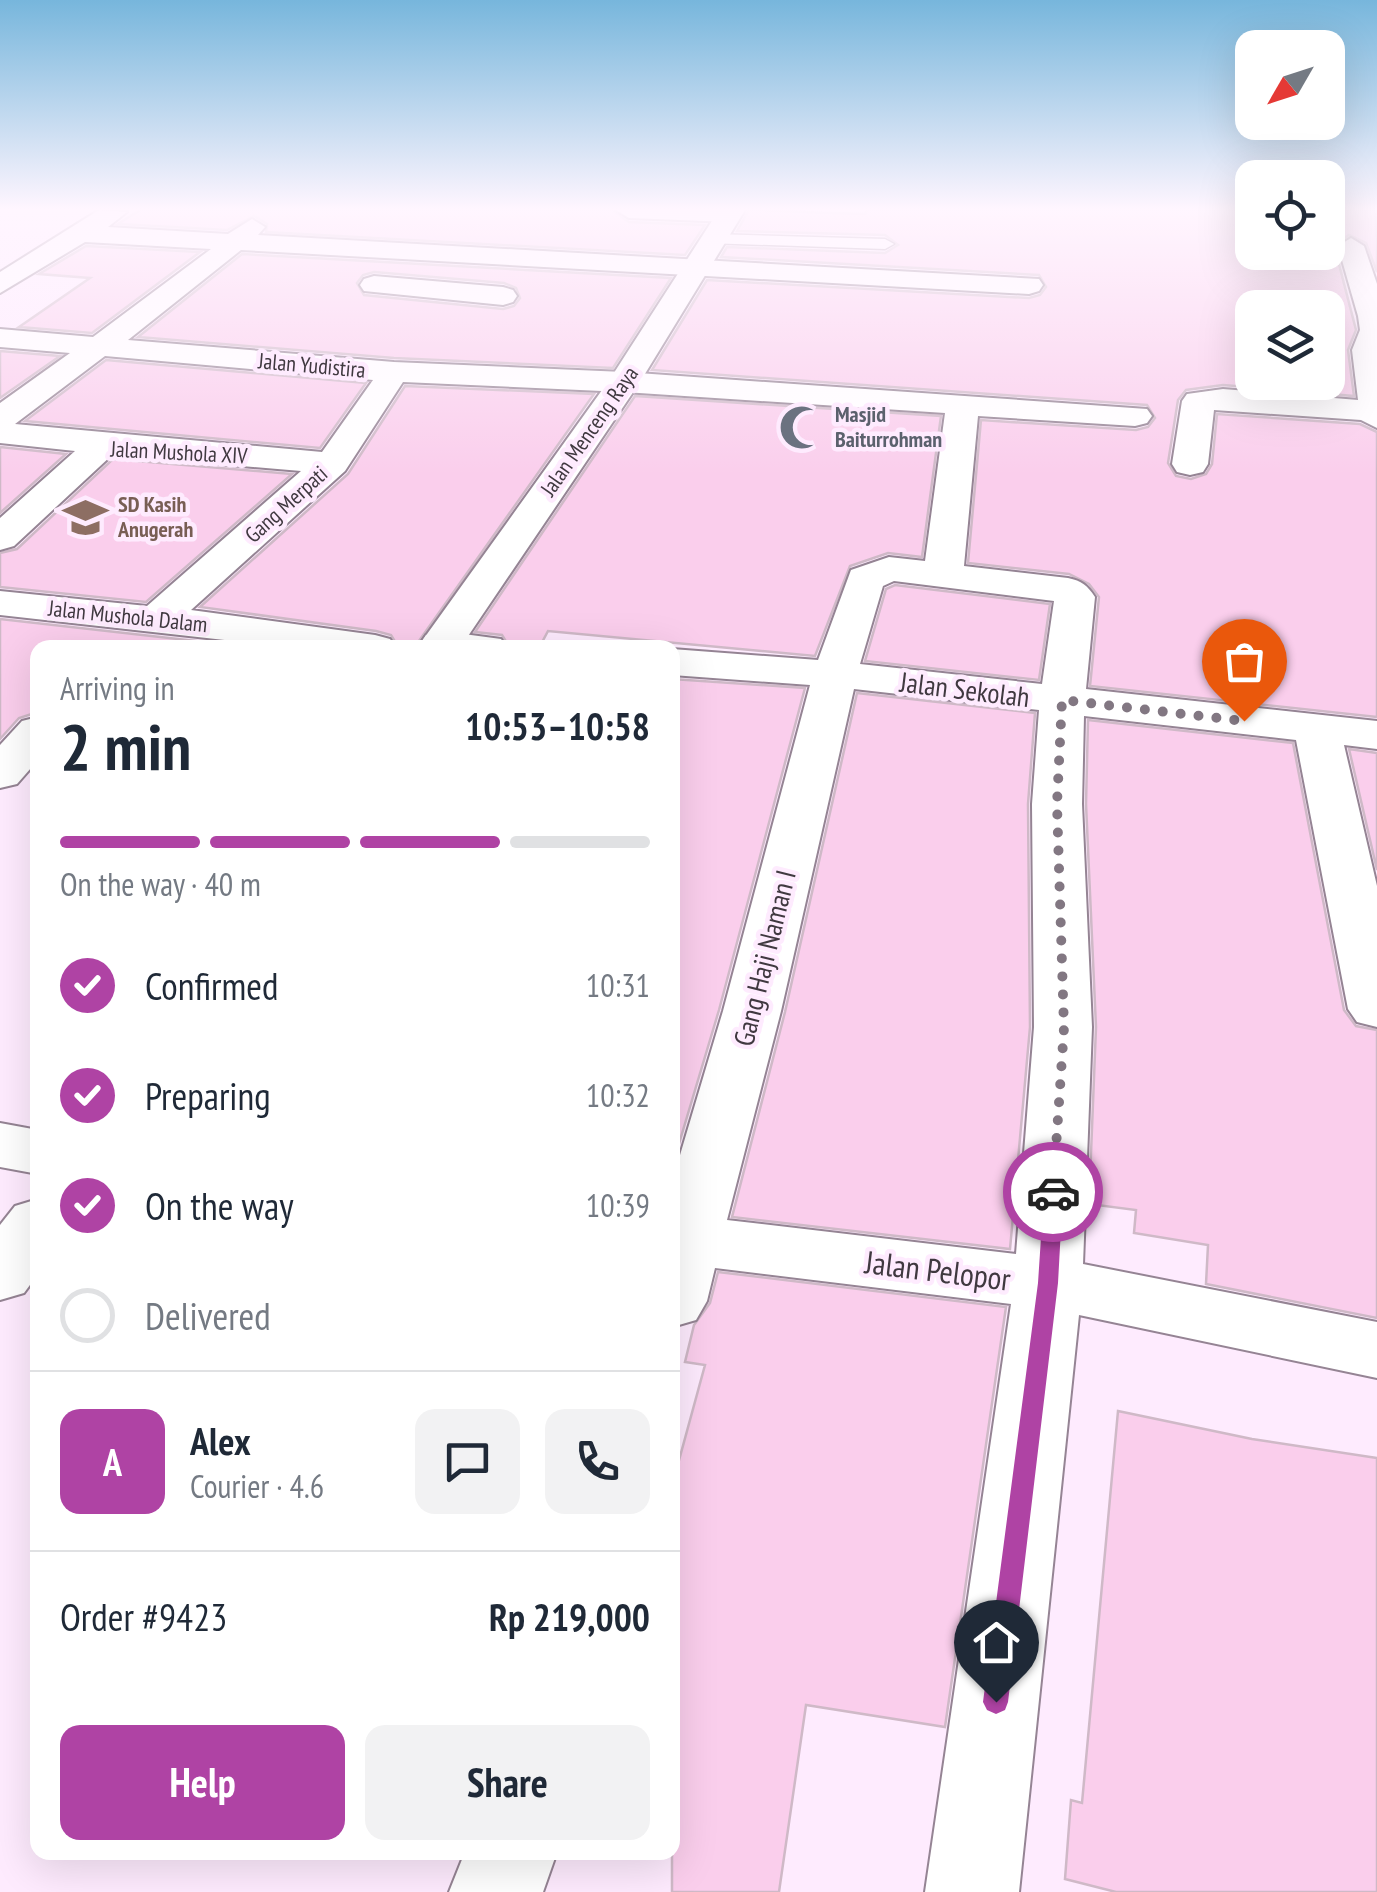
<!DOCTYPE html>
<meta charset="utf-8">
<style>
:root{--surface:#fff;--page:#f2f2f3;--text:#1f2937;--muted:#747a83;--line:#e0e1e3;--accent:#af43a4}
body{margin:0;font-family:"PT Sans Narrow",sans-serif;background:var(--page);color:var(--text);height:100vh;display:flex;flex-direction:column;font-size:38px;white-space:nowrap}
*{box-sizing:border-box;margin:0}
p{font-size:32px;color:var(--muted)}
.icon{flex:none;width:55px;height:55px;fill:none;stroke:currentColor;stroke-width:2;stroke-linecap:round;stroke-linejoin:round}
.map{position:relative;flex:1;overflow:hidden}
.details{position:absolute;left:30px;top:640px;width:650px;height:1220px;display:flex;flex-direction:column;background:var(--surface);border-radius:20px;box-shadow:0 10px 40px #0002}
.details>*{flex:none}
.needle{width:65px;rotate:231deg}
.fabs{position:absolute;left:1235px;top:30px;display:grid;gap:20px}
.fabs a{display:grid;place-items:center;width:110px;height:110px;border-radius:20px;background:var(--surface);box-shadow:0 10px 40px #0002;font-size:50px}
.pin{position:absolute;display:grid;place-items:center;width:85px;height:85px;color:#fff;margin:-102px -42px;border-radius:50% 50% 50% 0;rotate:-45deg;box-shadow:0 0 10px #0007}
.pin .icon{rotate:45deg}
.courier{position:absolute;display:grid;place-items:center;width:100px;height:100px;margin:-50px;border:8px solid #af43a4;border-radius:50%;background:#fff;color:#222;box-shadow:0 2px 12px #0007}
.summary em{font-style:normal;font-weight:600}
.summary div{display:flex;flex-direction:column-reverse}
.summary{display:flex;align-items:center;justify-content:space-between;height:170px;padding:0 30px}
h1{font-size:65px;font-weight:600;line-height:75px}
.bar{display:grid;grid-template-columns:repeat(4,1fr);gap:15px 10px;align-content:center;height:120px;padding:0 30px}
.bar i{height:12px;border-radius:8px;background:var(--line)}
.bar .current{background:var(--accent)}
.bar p{grid-column:span 4}
.line{display:flex;align-items:center;gap:25px;padding:0 30px;border-top:2px solid var(--line)}
.line div{flex:1}
.round{display:grid;place-items:center;flex:none;width:105px;height:105px;border-radius:20px;background:var(--page)}
ol{padding:0 30px;list-style:none}
li{display:flex;align-items:center;gap:30px;height:110px}
li p{margin-inline-start:auto}
li .icon{padding:10px;border-radius:50%;background:var(--accent);color:#fff;stroke-width:4}
li:last-child{color:var(--muted)}
li i{width:55px;height:55px;border:5px solid var(--line);border-radius:50%}
.button{display:flex;gap:20px;margin-top:auto;padding:20px 30px}
.button a{flex:1;height:115px;border-radius:20px;background:var(--accent);color:#fff;font-size:40px;font-weight:600;line-height:115px;text-align:center}
.button a+a{background:var(--page);color:var(--text)}
.map>svg:first-child{display:block}
</style>
<div class="map">
<svg width="1377" height="1892" viewBox="0 0 1377 1892">
<rect width="100%" height="100%" fill="#feebfe"/>
<g fill="#faceec" stroke="#cfb9c7" stroke-width="2.5" fill-rule="evenodd">
<polygon points="140,210 612,210 629,222 705,225 685,255 266,232 267,224 254,216 227,230 118,224"/>
<path d="M749,210l116,4 2,-4h385v42h76v-42h49v62l-11,-29 -17,-8 -15,10 22,85 -8,20 6,46 -131,-11 -37,5 -8,10 -10,63 8,13 15,3 15,-5 6,-10 5,-50 143,10 17,8v285l-287,-31 9,-89 -10,-13 -20,-10 -101,-11 13,-143 155,10 12,-3 7,-9 -8,-13 -495,-35 55,-90 322,18 11,-3 6,-8 -7,-12 -318,-18 6,-10 158,6 13,-8 -13,-10 -148,-4zM1252,308h76v74h-76z"/>
<polygon points="86,246 200,252 92,333 19,327 90,278 39,274"/>
<path d="M242,254l429,24 -58,90 -219,-10 -256,-21zM374,272l130,11 12,5 4,10 -6,8 -11,3 -139,-14 -7,-12 6,-8z"/>
<polygon points="0,351 60,356 0,398"/>
<polygon points="106,360 366,383 320,448 25,421"/>
<polygon points="405,386 594,394 414,648 399,648 391,635 376,631 200,607 348,474"/>
<polygon points="635,396 941,416 922,557 888,553 850,566 815,656 548,631 539,648 510,648 502,635 475,632"/>
<polygon points="0,447 66,454 0,513"/>
<polygon points="113,459 292,474 146,602 0,587 0,553 17,549"/>
<polygon points="895,585 1050,604 1039,680 865,661 886,589"/>
<polygon points="0,619 258,648 38,648 38,712 19,718 0,739"/>
<polygon points="672,679 805,688 719,1010 672,1167"/>
<polygon points="857,693 1035,713 1028,804 1030,1027 1010,1249 732,1217 785,1012"/>
<polygon points="1088,720 1293,743 1344,1010 1356,1026 1377,1030 1377,1318 1206,1284 1208,1245 1134,1233 1136,1210 1089,1204 1096,1027 1086,804"/>
<polygon points="1349,749 1377,753 1377,870"/>
<polygon points="718,1272 1006,1307 945,1727 806,1705 779,1892 672,1892 672,1486 705,1365 685,1362 694,1325 710,1303"/>
<polygon points="1118,1411 1252,1439 1377,1458 1377,1892 1116,1892 1065,1879 1071,1800 1082,1803"/>
</g>
<g fill="none" stroke-linecap="round" stroke-linejoin="round">
<defs>
<polygon id="lane" points="713,234 885,239 894,244 885,249 707,243 704,239"/>
<g id="street">
<path d="M99,210l28,2 -19,15 120,7 24,-15 13,8 -7,8 781,44 4,6 -4,6 -10,3 -788,-44 -113,90 266,22 230,10 523,37 5,7 -5,7 -12,3 -157,-10 -14,150 104,12c14,3 19,7 27,19l-9,92 291,32v28l-33,-4 33,141v141l-20,-5 -9,-13 -52,-269 -212,-24 -2,88 10,223 -9,237 294,58v56l-298,-63 -60,577h-94l86,-588 -296,-36 -8,33 -11,19 -24,7v-145l51,-171 87,-326 -138,-10v-26l146,11 33,-90 38,-13 36,4 20,-148 -321,-21 -221,-10 -58,89 -154,139 184,25 15,4 6,9h-100l-296,-33v-24l147,15 154,-135 -189,-16 -98,91 -14,4v-32l75,-67 -75,-8v-40l70,-50 -70,-6v-18l93,8 118,-88 -126,-7 -85,51v-21zM105,356l268,24 -51,72 -307,-28zM894,581l160,20 -12,83 -182,-20 23,-78zM854,689l185,21 -7,94 2,223 -18,227 -289,-34 54,-209z"/>
<polygon points="616,210 740,210 743,214 730,222 629,218"/>
<polygon points="1351,238 1364,246 1377,284 1377,428 1361,420 1214,410 1208,464 1203,472 1190,475 1177,472 1172,464 1182,401 1187,394 1223,389 1358,400 1352,350 1360,330 1358,316 1338,246"/>
<polygon points="374,276 503,287 513,290 517,296 513,302 503,305 364,291 360,285 364,279"/>
<polygon points="441,631 501,639 507,648 422,648 420,644 426,635"/>
<polygon points="38,717 38,760 17,784 0,788 0,745 22,721"/>
<polygon points="0,1123 38,1130 38,1174 0,1167"/>
<polygon points="465,1852 557,1852 543,1892 449,1892"/>
</g>
<g id="secondary">
<polygon points="719,210 745,210 640,382 460,648 417,648 610,379"/>
<polygon points="38,1199 38,1274 24,1293 0,1300 0,1225 15,1206"/>
</g>
</defs>
<use href="#lane" stroke="#958494" stroke-width="3"/>
<use href="#street" stroke="#958494" stroke-width="4"/>
<use href="#secondary" stroke="#958494" stroke-width="4"/>
<use href="#lane" fill="#fff" fill-rule="evenodd"/>
<use href="#street" fill="#fff" fill-rule="evenodd"/>
<use href="#secondary" fill="#fff" fill-rule="evenodd"/>
</g>
<linearGradient id="sky" x2="0" y2="1"><stop stop-color="#77b6dc"/><stop offset="0.44" stop-color="#fff6ff"/><stop offset="1" stop-color="#fff6ff" stop-opacity="0"/></linearGradient>
<rect width="1377" height="475" fill="url(#sky)"/>
<polygon fill="#af43a4" points="1053,1185 1063,1192 1058,1283 1008,1702 1005,1710 996,1714 987,1710 983,1702 1038,1283 1044,1192"/>
<g fill="none" stroke-linecap="round" stroke-linejoin="round">
<polyline stroke="#827782" stroke-width="10" stroke-dasharray="0 18" points="1053,1192 1064,1028 1057,804 1062,700 1244,721"/>
</g>
<defs>
<symbol id="mosque-bare" viewBox="-9 -9 18 18"><path d="M3.5-4.9A6 6 0 1 0 3.5 4.9A5 5 0 1 1 3.5-4.9Z" fill="#6b7280" stroke="#feebfe" stroke-width="2.5" paint-order="stroke"/></symbol>
<symbol id="school-bare" viewBox="-9 -9 18 18"><path d="M0-5L7-2L0 1L-7-2ZM-4 1L0 2.5L4 1V4Q0 6-4 4Z" fill="#8d6e63" stroke="#feebfe" stroke-width="2.5" paint-order="stroke"/></symbol>
</defs>
<g fill-rule="evenodd">
<use href="#mosque-bare" x="770" y="396" width="63" height="63"/>
<use href="#school-bare" x="54" y="486" width="63" height="63"/>
</g>
<g text-anchor="middle" dominant-baseline="central" stroke-width="9" stroke-linejoin="round" paint-order="stroke">
<g font-size="22" fill="#403940" stroke="#feebfe">
<text transform="translate(312 365) rotate(5)">Jalan Yudistira</text>
<text transform="translate(589 431) rotate(-55)">Jalan Menceng Raya</text>
<text transform="translate(179 452) rotate(3)">Jalan Mushola XIV</text>
<text transform="translate(286 504) rotate(-42)">Gang Merpati</text>
<text transform="translate(128 616) rotate(6)">Jalan Mushola Dalam</text>
</g>
<g font-size="22" font-weight="bold" fill="#5b616d" stroke="#feebfe" text-anchor="start">
<text x="835" y="414">Masjid<tspan x="835" dy="25">Baiturrohman</tspan></text>
</g>
<g font-size="22" font-weight="bold" fill="#785e54" stroke="#feebfe" text-anchor="start">
<text x="118" y="504">SD Kasih<tspan x="118" dy="25">Anugerah</tspan></text>
</g>
<g font-size="28" fill="#403940" stroke="#feebfe">
<text transform="translate(965 689) rotate(7)">Jalan Sekolah</text>
<text transform="translate(764 958) rotate(-76)">Gang Haji Naman I</text>
</g>
<g font-size="32" fill="#403940" stroke="#feebfe">
<text transform="translate(938 1270) rotate(7)">Jalan Pelopor</text>
</g>
</g>
</svg>
<div class="fabs">
<a><svg class="needle" viewBox="-14 -14 28 28"><path d="M0-13l5 13h-10z" fill="#e53935"/><path d="M0 13l5-13h-10z" fill="#747a83"/></svg></a>
<a><svg class="icon" aria-label="locate" viewBox="0 0 24 24"><circle cx="12" cy="12" r="6"/><path d="M12 2v4M12 18v4M2 12h4M18 12h4"/></svg></a>
<a><svg class="icon" aria-label="layers" viewBox="0 0 24 24"><path d="M12 4l9 5-9 5-9-5zM3 14l9 5 9-5"/></svg></a>
</div>
<div class="pin" style="left:1244px;top:721px;background:#ea580c"><svg class="icon" aria-label="bag" viewBox="0 0 24 24"><path d="M5 8h14l-1 12H6zM9 8a3 3 0 0 1 6 0"/></svg></div>
<div class="pin" style="left:996px;top:1702px;background:#1f2937"><svg class="icon" aria-label="home" viewBox="0 0 24 24"><path d="M3 11l9-7 9 7M6 9v11h12V9"/></svg></div>
<div class="courier" style="left:1053px;top:1192px"><svg class="icon" aria-label="car" viewBox="0 0 24 24"><path d="M5 17H2v-5l4-1 3-4h7l3 4 3 1v5h-3M9 17h6M6 11h13"/><circle cx="7" cy="17" r="2"/><circle cx="17" cy="17" r="2"/></svg></div>
<section class="details">
<div class="summary"><div><h1>2 min</h1><p>Arriving in</p></div><em>10:53–10:58</em></div>
<div class="bar"><i class="current"></i><i class="current"></i><i class="current"></i><i></i><p>On the way · 40 m</p></div>
<ol>
<li><svg class="icon" aria-label="check" viewBox="0 0 24 24"><path d="M5 12l5 5 9-10"/></svg>Confirmed<p>10:31</p></li>
<li><svg class="icon" aria-label="check" viewBox="0 0 24 24"><path d="M5 12l5 5 9-10"/></svg>Preparing<p>10:32</p></li>
<li><svg class="icon" aria-label="check" viewBox="0 0 24 24"><path d="M5 12l5 5 9-10"/></svg>On the way<p>10:39</p></li>
<li><i></i>Delivered</li>
</ol>
<div class="line" style="height:180px"><b class="round" style="background:var(--accent);color:#fff">A</b><div><b>Alex</b><p>Courier · 4.6</p></div><a class="round"><svg class="icon" aria-label="chat" viewBox="0 0 24 24"><path d="M4 5h16v11H9l-5 4z"/></svg></a><a class="round"><svg class="icon" aria-label="phone" viewBox="0 0 24 24"><path d="M5 4h4l2 5-3 2q2 4 5 5l2-3 5 2v4C11 20 4 13 5 4z"/></svg></a></div>
<div class="line" style="height:130px"><div>Order #9423</div><b>Rp 219,000</b></div>
<div class="button"><a>Help</a><a>Share</a></div>
</section>
</div>
